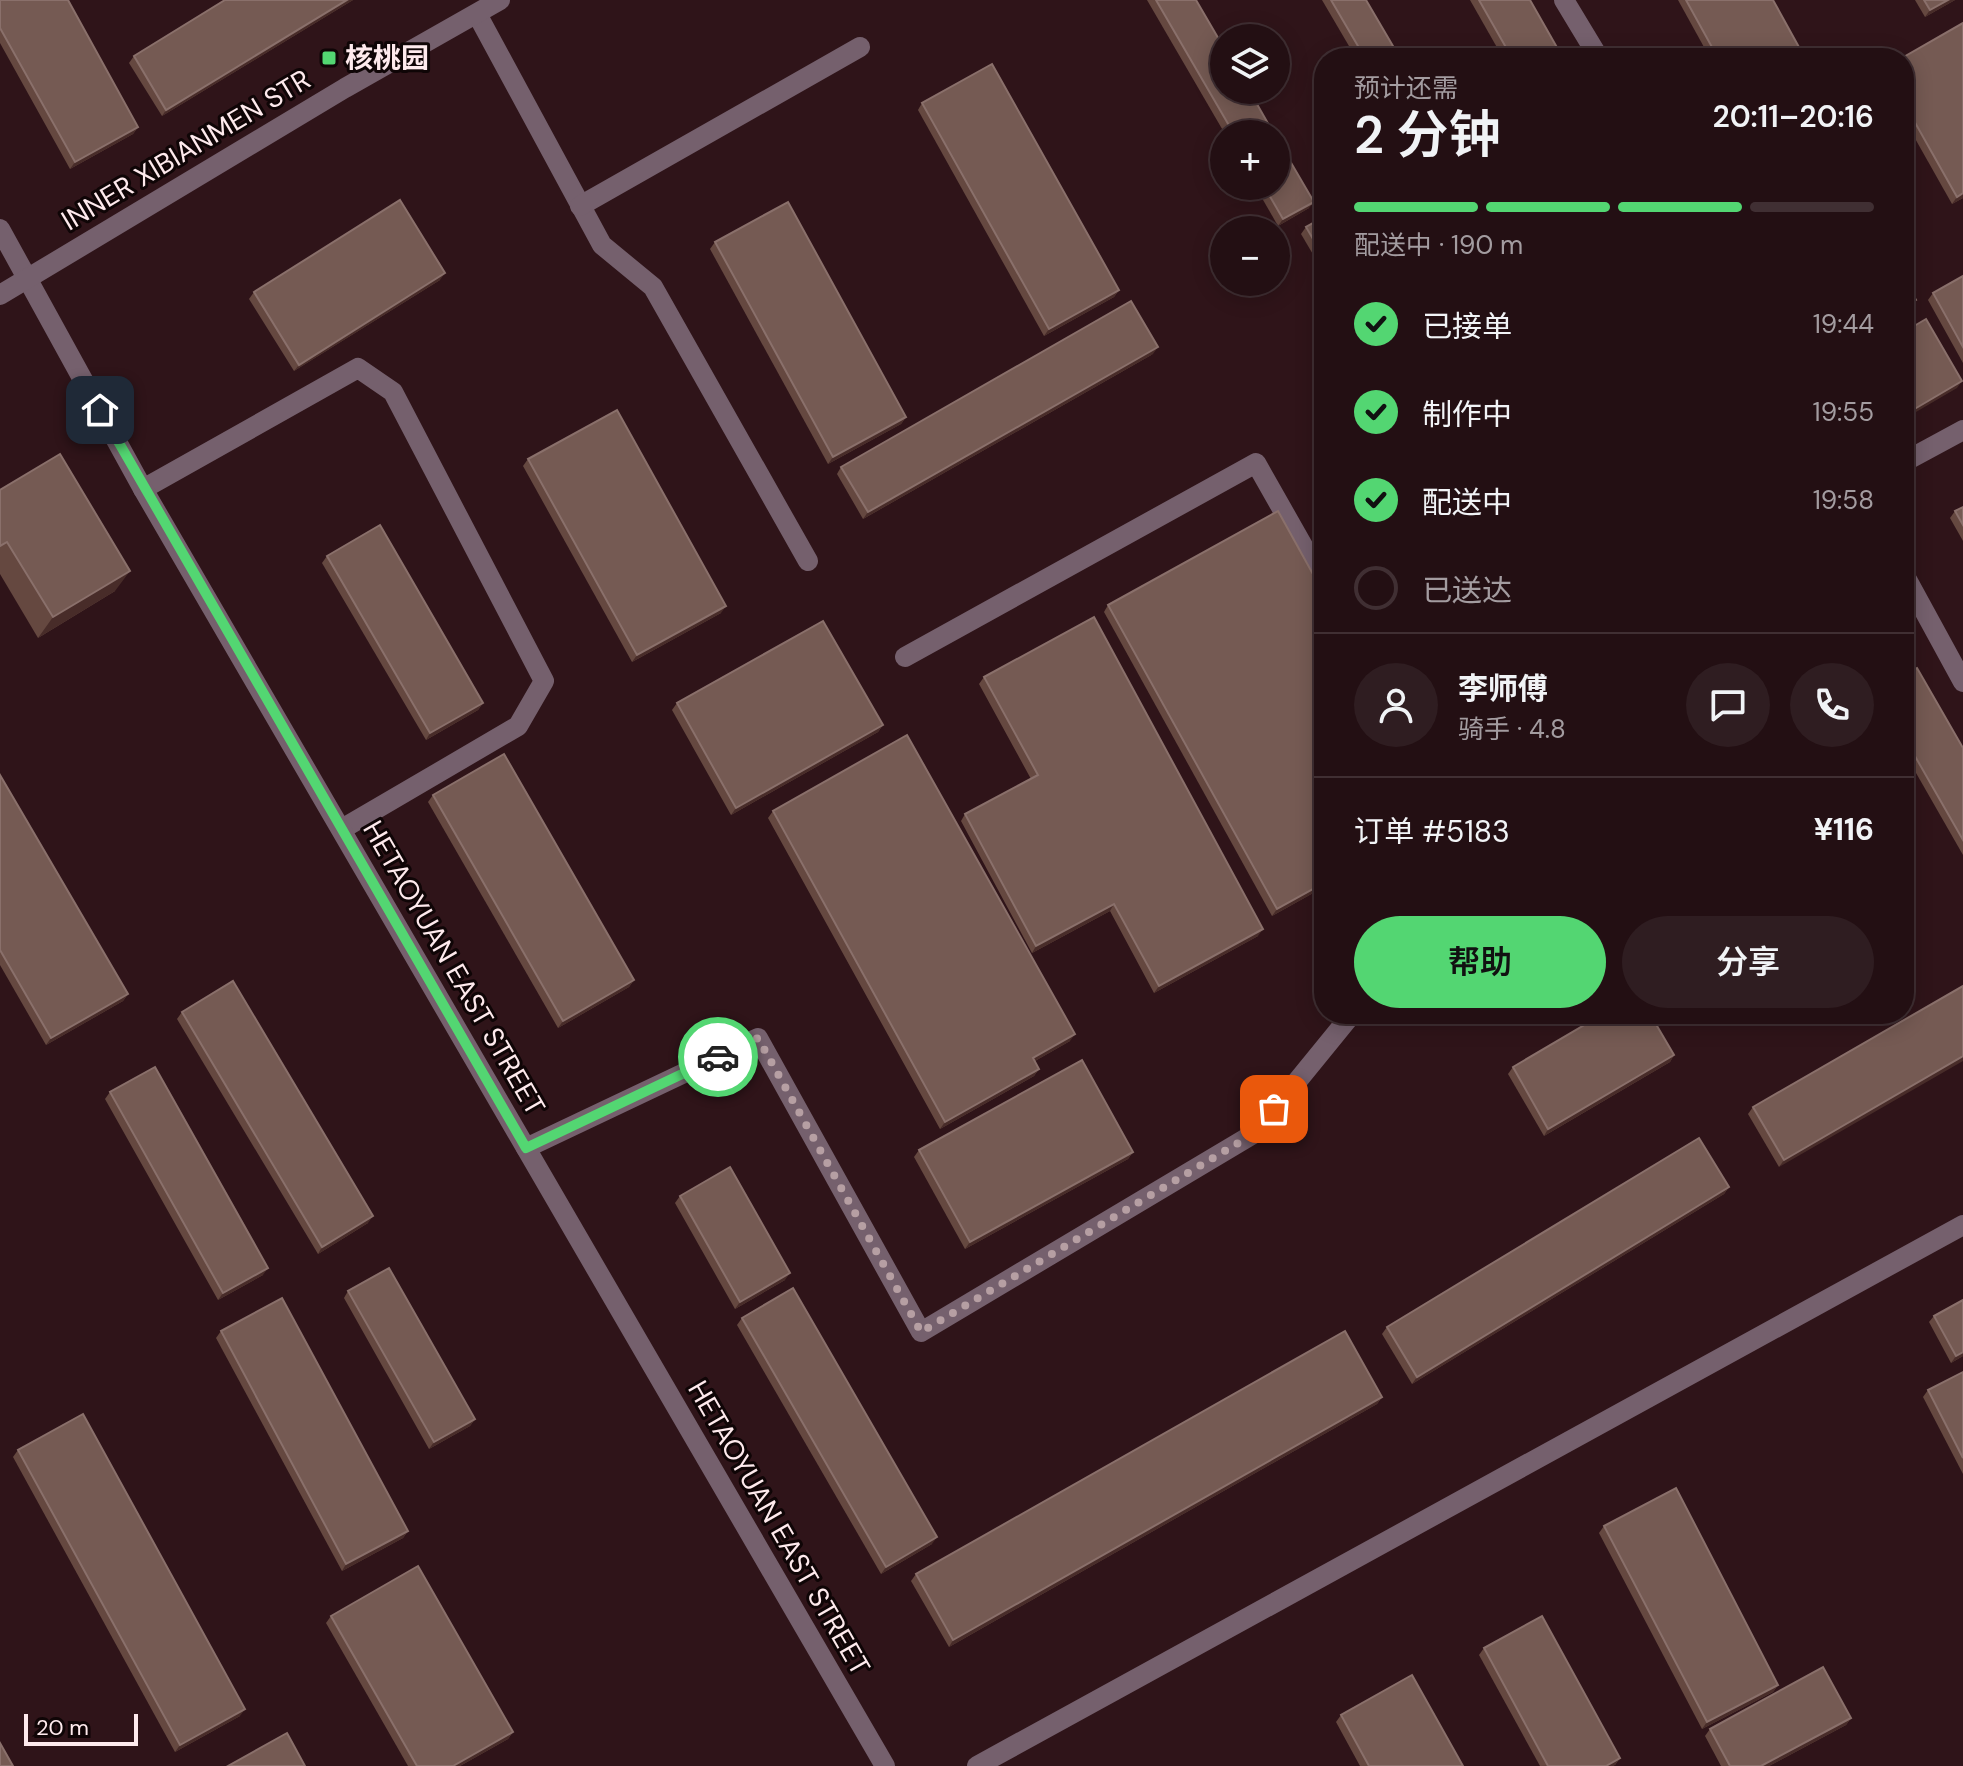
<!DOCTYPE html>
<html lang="zh">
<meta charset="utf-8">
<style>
:root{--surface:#230f13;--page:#2f1d21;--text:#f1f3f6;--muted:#a39ca0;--line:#402f33;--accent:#53d672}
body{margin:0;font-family:"DM Sans","Noto Sans SC",sans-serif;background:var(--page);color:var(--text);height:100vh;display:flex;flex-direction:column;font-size:30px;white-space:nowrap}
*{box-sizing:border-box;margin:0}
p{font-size:26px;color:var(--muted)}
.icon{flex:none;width:44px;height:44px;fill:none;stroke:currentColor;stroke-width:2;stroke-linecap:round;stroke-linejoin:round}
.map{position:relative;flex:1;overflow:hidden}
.details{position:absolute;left:1314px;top:48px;width:600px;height:976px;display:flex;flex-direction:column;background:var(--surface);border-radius:32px;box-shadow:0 4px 20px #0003,0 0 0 2px var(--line)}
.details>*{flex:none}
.fabs{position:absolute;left:1210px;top:24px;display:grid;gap:16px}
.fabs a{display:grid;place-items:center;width:80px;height:80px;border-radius:50%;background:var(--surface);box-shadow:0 4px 20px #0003,0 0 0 2px var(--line);font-size:40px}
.scale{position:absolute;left:24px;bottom:20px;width:114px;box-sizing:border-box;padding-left:8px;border:4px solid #feeaed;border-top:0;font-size:22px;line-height:28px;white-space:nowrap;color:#feeaed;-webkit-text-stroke:6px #0f0506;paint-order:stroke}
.pin{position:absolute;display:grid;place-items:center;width:68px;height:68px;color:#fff;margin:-34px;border-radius:16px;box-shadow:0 4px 12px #0006}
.courier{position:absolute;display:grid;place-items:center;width:80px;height:80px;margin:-40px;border:6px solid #53d672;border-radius:50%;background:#fff;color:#222;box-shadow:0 2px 10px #0007}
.summary em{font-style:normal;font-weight:600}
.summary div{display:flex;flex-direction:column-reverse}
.summary{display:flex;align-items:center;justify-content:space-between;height:136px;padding:0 40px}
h1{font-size:52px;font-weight:600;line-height:60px}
.bar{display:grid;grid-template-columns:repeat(4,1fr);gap:12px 8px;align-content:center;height:96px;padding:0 40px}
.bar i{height:10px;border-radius:6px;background:var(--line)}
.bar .active{background:var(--accent)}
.bar p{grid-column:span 4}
.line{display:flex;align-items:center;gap:20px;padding:0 40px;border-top:2px solid var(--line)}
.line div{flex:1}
.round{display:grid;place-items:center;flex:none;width:84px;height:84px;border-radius:42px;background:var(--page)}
ol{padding:0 40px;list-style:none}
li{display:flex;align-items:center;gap:24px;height:88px}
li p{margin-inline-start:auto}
li .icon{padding:8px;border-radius:50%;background:var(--accent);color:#111;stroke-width:4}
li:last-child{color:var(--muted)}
li i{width:44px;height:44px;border:4px solid var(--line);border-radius:50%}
.primary-button{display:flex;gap:16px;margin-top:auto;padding:16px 40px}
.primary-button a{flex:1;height:92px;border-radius:48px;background:var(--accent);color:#111;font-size:32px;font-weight:600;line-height:92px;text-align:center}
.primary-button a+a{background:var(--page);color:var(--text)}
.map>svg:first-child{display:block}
</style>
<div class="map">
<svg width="1963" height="1766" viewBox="0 0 1963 1766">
<rect width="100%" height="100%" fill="#2f1419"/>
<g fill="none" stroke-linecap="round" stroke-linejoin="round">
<g stroke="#75606d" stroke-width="20">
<polyline points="477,14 602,245 653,287 808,561"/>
<polyline points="580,206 860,47"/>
<polyline points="143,489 358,368 393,392 544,681 518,726 342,829"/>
<polyline points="905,657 1256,463 1324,583"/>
<polyline points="526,1148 758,1038 921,1332 1255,1133 1352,1014"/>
</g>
<g stroke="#75606d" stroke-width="20">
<polyline points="1564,0 1599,58"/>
<polyline points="0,229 143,489 885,1766"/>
<polyline points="1904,462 1963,430"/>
<polyline points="1904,574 1963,682"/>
<polyline points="977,1766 1963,1225"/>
</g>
<polyline stroke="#75606d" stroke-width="20" points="0,295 345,88 500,0"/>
</g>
<g fill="#654840">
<polygon points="0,0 138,127 133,134 70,169 0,43"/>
<polygon points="225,0 353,0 162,116 129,63 134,56"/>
<polygon points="1147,0 1196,0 1274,134 1225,134"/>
<polygon points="1322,0 1366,0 1400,58 1356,58"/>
<polygon points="1470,0 1530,0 1563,58 1503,58"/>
<polygon points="1678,0 1773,0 1805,58 1710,58"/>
<polygon points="1915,0 1955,0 1925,17"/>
<polygon points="1963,23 1963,198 1952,204 1904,119 1904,58"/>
<polygon points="922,103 1119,290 1114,297 1044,336 918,110"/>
<polygon points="1255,186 1276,186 1309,208 1278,226"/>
<polygon points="1324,217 1324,273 1301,234 1306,227"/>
<polygon points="715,242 906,417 901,424 828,464 710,249"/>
<polygon points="1963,276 1963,363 1928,300 1933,293"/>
<polygon points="440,280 294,371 249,299 254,292"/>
<polygon points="1153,354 863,519 837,474 841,467"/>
<polygon points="528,459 721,613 632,662 523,466"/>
<polygon points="0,490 115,591 38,638 0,574"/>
<polygon points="1963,507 1963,541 1950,518 1955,511"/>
<polygon points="327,556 483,703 478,710 426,740 322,563"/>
<polygon points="1108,605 1324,887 1272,916 1104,612"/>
<polygon points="1904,675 1963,748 1963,855 1904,752"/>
<polygon points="984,677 1258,936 1154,993 1110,911 1032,953 961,821 965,814 1031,779 979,684"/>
<polygon points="677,703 883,725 878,732 731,815 672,710"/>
<polygon points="0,775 128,994 123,1001 46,1045 0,965"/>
<polygon points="433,795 634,980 629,987 558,1028 428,802"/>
<polygon points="773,811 1070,1041 1035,1061 1039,1069 1034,1076 940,1129 768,818"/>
<polygon points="1963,986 1779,1167 1748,1114 1753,1107"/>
<polygon points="182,1012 368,1223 318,1254 177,1019"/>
<polygon points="1674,1055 1670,1062 1544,1136 1508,1074 1513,1067"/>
<polygon points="110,1092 263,1275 218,1300 105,1099"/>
<polygon points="919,1150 1133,1152 1128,1159 965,1249 914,1157"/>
<polygon points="1729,1187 1724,1194 1412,1384 1382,1334 1387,1327"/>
<polygon points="680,1196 785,1280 735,1309 675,1203"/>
<polygon points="348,1291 475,1419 470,1426 429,1449 344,1298"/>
<polygon points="1963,1300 1963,1356 1951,1363 1929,1322 1934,1316"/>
<polygon points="742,1318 932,1544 881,1574 737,1325"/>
<polygon points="221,1331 408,1531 403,1538 342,1571 216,1338"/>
<polygon points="1963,1372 1963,1474 1923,1397 1928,1390"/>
<polygon points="1382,1397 1377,1404 949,1647 911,1581 916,1574"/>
<polygon points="18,1450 240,1716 175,1752 13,1457"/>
<polygon points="1604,1526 1778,1685 1773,1692 1702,1729 1599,1533"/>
<polygon points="331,1616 513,1732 508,1739 460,1766 408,1766 326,1623"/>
<polygon points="1484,1648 1620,1758 1615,1765 1540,1766 1479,1655"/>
<polygon points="1341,1715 1463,1766 1360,1766 1336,1722"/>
<polygon points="1851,1718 1846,1725 1769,1766 1721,1766 1705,1736 1710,1729"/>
</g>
<g fill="#482c29">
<polygon points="347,0 353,0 162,116 166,110"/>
<polygon points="1948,0 1955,0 1925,17 1930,10"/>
<polygon points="138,127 133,134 70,169 75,162"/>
<polygon points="1963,193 1963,198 1952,204 1957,197"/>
<polygon points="1314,202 1309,208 1278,226 1283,219"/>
<polygon points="445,273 440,280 294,371 299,365"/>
<polygon points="1119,290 1114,297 1044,336 1049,329"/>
<polygon points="1916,300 1911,307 1904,311 1904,307"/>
<polygon points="1158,347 1153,354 863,519 868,512"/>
<polygon points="1962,381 1957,388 1904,419 1906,414"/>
<polygon points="906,417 901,424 828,464 833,457"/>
<polygon points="130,571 115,591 38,638 53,617"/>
<polygon points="726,606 721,613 632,662 637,655"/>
<polygon points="483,703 478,710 426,740 430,733"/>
<polygon points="883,725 878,732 731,815 736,808"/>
<polygon points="1324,883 1324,887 1272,916 1277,909"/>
<polygon points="1114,904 1110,911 1032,953 1036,946"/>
<polygon points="1263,929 1258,936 1154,993 1159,986"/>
<polygon points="634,980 629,987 558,1028 563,1021"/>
<polygon points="128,994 123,1001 46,1045 51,1038"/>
<polygon points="1075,1034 1070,1041 1028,1065 1033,1058"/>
<polygon points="1674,1055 1670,1062 1544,1136 1548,1129"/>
<polygon points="1963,1056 1963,1061 1779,1167 1784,1160"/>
<polygon points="1039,1069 1034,1076 940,1129 945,1122"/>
<polygon points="1133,1152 1128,1159 965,1249 970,1242"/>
<polygon points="1729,1187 1724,1194 1412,1384 1417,1377"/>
<polygon points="373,1216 368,1223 318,1254 322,1247"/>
<polygon points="268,1268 263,1275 218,1300 223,1293"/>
<polygon points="790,1273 785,1280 735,1309 740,1302"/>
<polygon points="1963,1352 1963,1356 1951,1363 1956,1356"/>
<polygon points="1382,1397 1377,1404 949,1647 953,1640"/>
<polygon points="475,1419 470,1426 429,1449 434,1442"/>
<polygon points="408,1531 403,1538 342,1571 346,1564"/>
<polygon points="937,1537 932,1544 881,1574 886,1567"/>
<polygon points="1778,1685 1773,1692 1702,1729 1707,1722"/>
<polygon points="245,1709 240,1716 175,1752 180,1745"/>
<polygon points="1851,1718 1846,1725 1769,1766 1761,1766"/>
<polygon points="513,1732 508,1739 460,1766 453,1766"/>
<polygon points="1620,1758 1614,1766 1606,1766"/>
</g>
<g fill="#755a53" stroke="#8a706b" stroke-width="2">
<polygon points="0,0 68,0 138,127 75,162 0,28"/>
<polygon points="225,0 347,0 166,110 134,56"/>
<polygon points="1156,0 1196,0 1224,48 1224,90 1249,90 1274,134 1234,134"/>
<polygon points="1331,0 1366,0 1400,58 1365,58"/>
<polygon points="1479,0 1530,0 1563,58 1512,58"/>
<polygon points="1686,0 1773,0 1805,58 1718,58"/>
<polygon points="1924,0 1948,0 1930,10"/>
<polygon points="1963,23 1963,193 1957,197 1904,103 1904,58 1902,58"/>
<polygon points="992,64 1119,290 1049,329 922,103"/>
<polygon points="1276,137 1314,202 1283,219 1264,186 1276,186"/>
<polygon points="400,200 445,273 299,365 254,292"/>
<polygon points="788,202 906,417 833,457 715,242"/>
<polygon points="1324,217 1324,258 1306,227"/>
<polygon points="1963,276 1963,347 1933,293"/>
<polygon points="1904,279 1916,300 1904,307"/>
<polygon points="1131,301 1158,347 868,512 841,467"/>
<polygon points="1926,319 1962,381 1906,414 1904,411 1904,332"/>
<polygon points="617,410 726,606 637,655 528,459"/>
<polygon points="60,454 130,571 53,617 7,542 0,546 0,490"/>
<polygon points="1963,507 1963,525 1955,511"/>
<polygon points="1278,511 1324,594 1324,883 1277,909 1108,605"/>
<polygon points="380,525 483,703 430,733 327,556"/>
<polygon points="1094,617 1263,929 1159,986 1114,904 1036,946 965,814 1038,775 984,677"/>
<polygon points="823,621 883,725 736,808 677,703"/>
<polygon points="1917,668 1963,748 1963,840 1904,737 1904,675"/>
<polygon points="907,735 1075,1034 1033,1058 1039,1069 945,1122 773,811"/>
<polygon points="504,754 634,980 563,1021 433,795"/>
<polygon points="0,775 128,994 51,1038 0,950"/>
<polygon points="233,981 373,1216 322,1247 182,1012"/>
<polygon points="1963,986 1963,1056 1784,1160 1753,1107"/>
<polygon points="1603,1014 1650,1014 1674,1055 1548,1129 1513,1067"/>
<polygon points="1082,1060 1133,1152 970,1242 919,1150"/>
<polygon points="155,1067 268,1268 223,1293 110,1092"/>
<polygon points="1699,1138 1729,1187 1417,1377 1387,1327"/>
<polygon points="730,1167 790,1273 740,1302 680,1196"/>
<polygon points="389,1268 475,1419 434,1442 348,1291"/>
<polygon points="793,1288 937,1537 886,1567 742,1318"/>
<polygon points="282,1298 408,1531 346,1564 221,1331"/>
<polygon points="1963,1300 1963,1352 1956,1356 1934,1316"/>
<polygon points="1345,1331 1382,1397 953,1640 916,1574"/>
<polygon points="1963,1372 1963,1458 1928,1390"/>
<polygon points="83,1414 245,1709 180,1745 18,1450"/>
<polygon points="1676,1488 1778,1685 1707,1722 1604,1526"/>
<polygon points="418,1566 513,1732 453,1766 417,1766 331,1616"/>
<polygon points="1542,1616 1620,1758 1606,1766 1548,1766 1484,1648"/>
<polygon points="1823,1667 1851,1718 1761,1766 1730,1766 1710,1729"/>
<polygon points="1412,1675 1463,1766 1369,1766 1341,1715"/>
<polygon points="287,1733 305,1766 228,1766"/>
<polygon points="0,1743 13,1766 0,1766"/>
</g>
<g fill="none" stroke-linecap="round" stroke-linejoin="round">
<polyline stroke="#b69fa3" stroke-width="8" stroke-dasharray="0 14.4" points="718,1057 758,1038 921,1332 1255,1133 1274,1109"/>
<polyline stroke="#53d672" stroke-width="10" points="100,410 526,1148 718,1057"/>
</g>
<rect fill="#53d672" stroke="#0f0506" stroke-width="3" x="321" y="50" width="16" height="16" rx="4"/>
<g text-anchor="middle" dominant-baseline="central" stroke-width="6" stroke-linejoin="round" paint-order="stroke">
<g font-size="28" font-weight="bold" fill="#feeaed" stroke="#0f0506" text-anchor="start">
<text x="345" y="58">核桃园</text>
</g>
<g font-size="28" fill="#feeaed" stroke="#0f0506">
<text transform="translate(186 150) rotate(-31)">INNER XIBIANMEN STR</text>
<text transform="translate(454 968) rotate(60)">HETAOYUAN EAST STREET</text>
<text transform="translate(779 1528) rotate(60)">HETAOYUAN EAST STREET</text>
</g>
</g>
</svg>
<div class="fabs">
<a><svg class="icon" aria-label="layers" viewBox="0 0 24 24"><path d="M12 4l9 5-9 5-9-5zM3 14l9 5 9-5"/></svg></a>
<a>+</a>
<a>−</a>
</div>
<div class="scale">20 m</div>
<div class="pin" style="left:1274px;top:1109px;background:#ea580c"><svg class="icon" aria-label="bag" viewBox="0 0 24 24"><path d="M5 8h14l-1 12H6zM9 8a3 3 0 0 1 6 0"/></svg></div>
<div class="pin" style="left:100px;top:410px;background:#1f2937"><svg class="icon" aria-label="home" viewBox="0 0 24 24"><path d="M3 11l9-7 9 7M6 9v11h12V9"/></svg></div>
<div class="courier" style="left:718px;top:1057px"><svg class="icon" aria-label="car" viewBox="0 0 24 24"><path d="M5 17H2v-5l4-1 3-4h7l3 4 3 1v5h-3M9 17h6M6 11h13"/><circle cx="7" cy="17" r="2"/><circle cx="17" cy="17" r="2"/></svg></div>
<section class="details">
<div class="summary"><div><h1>2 分钟</h1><p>预计还需</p></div><em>20:11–20:16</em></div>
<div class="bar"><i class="active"></i><i class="active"></i><i class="active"></i><i></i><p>配送中 · 190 m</p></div>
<ol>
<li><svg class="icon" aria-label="check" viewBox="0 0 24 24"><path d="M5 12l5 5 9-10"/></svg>已接单<p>19:44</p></li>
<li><svg class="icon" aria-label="check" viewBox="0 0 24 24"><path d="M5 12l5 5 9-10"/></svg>制作中<p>19:55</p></li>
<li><svg class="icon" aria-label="check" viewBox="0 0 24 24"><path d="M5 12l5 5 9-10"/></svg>配送中<p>19:58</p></li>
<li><i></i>已送达</li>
</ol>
<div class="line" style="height:144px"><a class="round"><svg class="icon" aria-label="person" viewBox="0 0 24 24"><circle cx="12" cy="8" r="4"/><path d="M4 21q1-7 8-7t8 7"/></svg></a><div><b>李师傅</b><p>骑手 · 4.8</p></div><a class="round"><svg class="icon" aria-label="chat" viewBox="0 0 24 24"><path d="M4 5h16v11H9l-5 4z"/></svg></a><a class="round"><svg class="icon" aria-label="phone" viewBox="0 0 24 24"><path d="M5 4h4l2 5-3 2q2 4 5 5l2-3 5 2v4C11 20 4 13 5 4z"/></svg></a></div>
<div class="line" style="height:104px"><div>订单 #5183</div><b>¥116</b></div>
<div class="primary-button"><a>帮助</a><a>分享</a></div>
</section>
</div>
